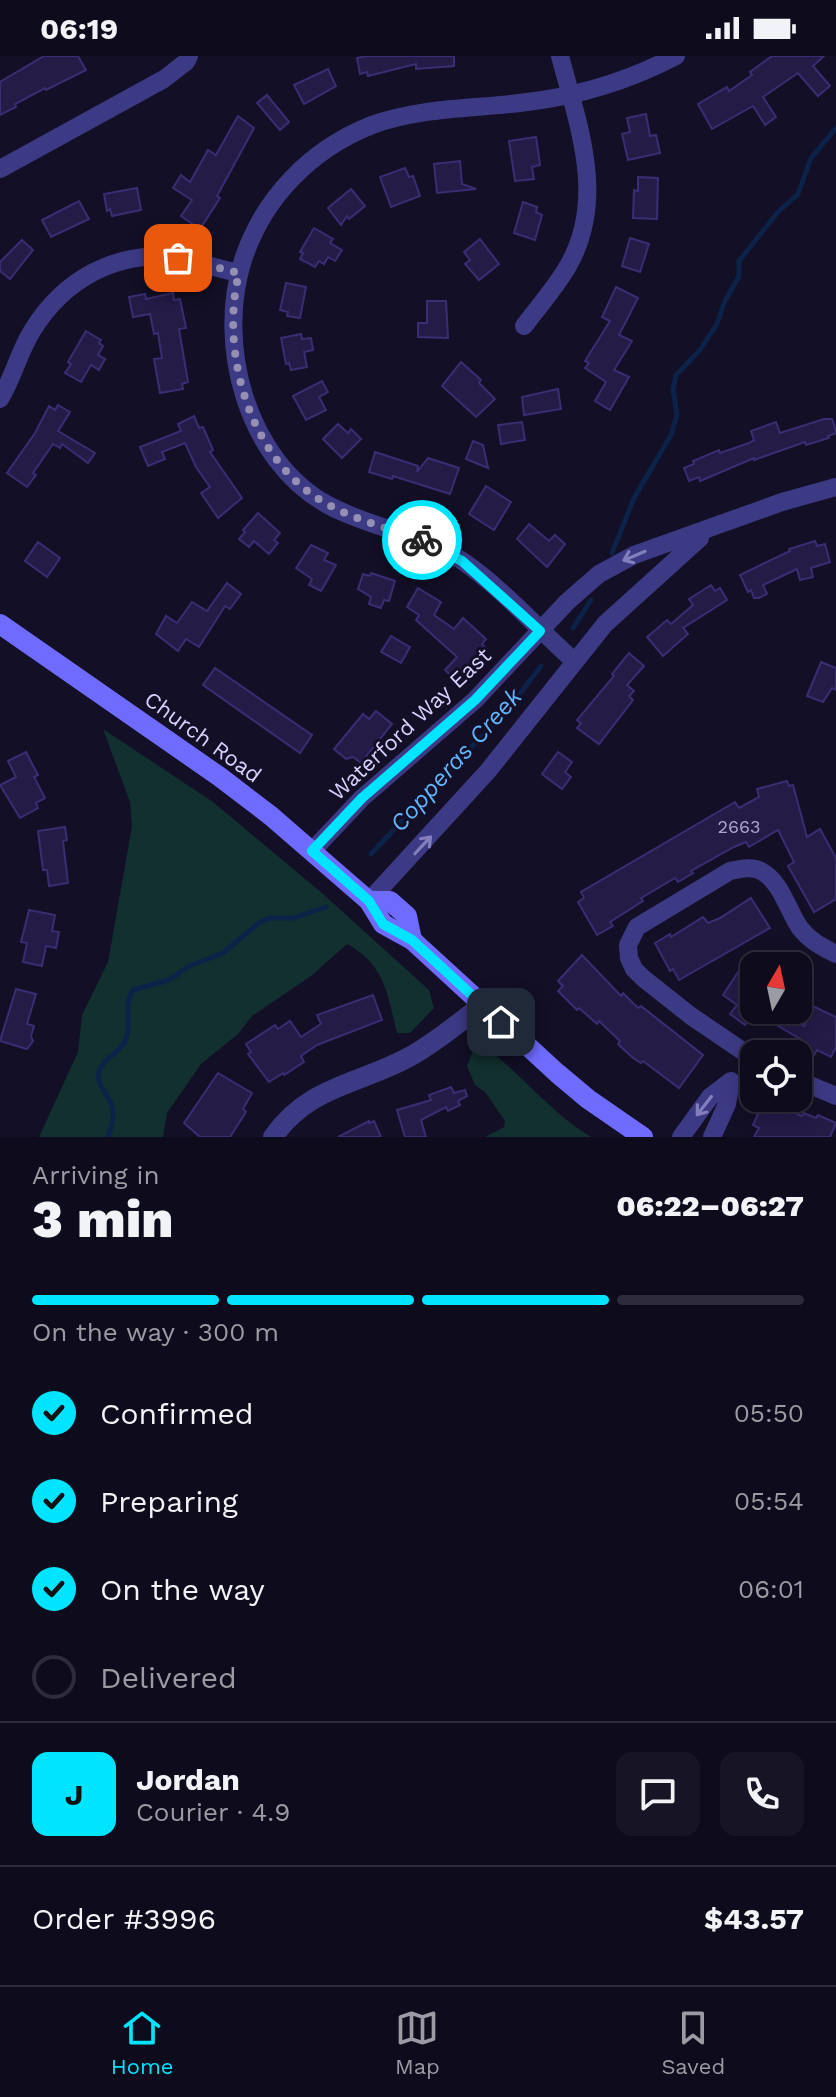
<!DOCTYPE html>
<meta charset="utf-8">
<style>
:root{--surface:#0e0b1c;--page:#171425;--text:#f1f3f6;--muted:#9b9ba3;--line:#2e2b3b;--accent:#00e5ff}
body{margin:0;font-family:"Work Sans",sans-serif;background:var(--page);color:var(--text);height:100vh;display:flex;flex-direction:column;font-size:30px;white-space:nowrap}
*{box-sizing:border-box;margin:0}
p{font-size:26px;color:var(--muted)}
.icon{flex:none;width:44px;height:44px;fill:none;stroke:currentColor;stroke-width:2;stroke-linecap:round;stroke-linejoin:round}
.map{position:relative;height:1081px;overflow:hidden}
.side{display:flex;flex-direction:column;background:var(--surface);flex:1}
.side>*{flex:none}
.needle{width:52px;rotate:9deg}
.tools{position:absolute;left:740px;top:896px;display:grid;gap:16px}
.tools a{display:grid;place-items:center;width:72px;height:72px;border-radius:16px;background:var(--surface);box-shadow:0 4px 20px #0003,0 0 0 2px var(--line);font-size:40px}
.pin{position:absolute;display:grid;place-items:center;width:68px;height:68px;color:#fff;margin:-34px;border-radius:16px;box-shadow:0 4px 12px #0006}
.courier{position:absolute;display:grid;place-items:center;width:80px;height:80px;margin:-40px;border:6px solid #00e5ff;border-radius:50%;background:#fff;color:#222;box-shadow:0 2px 10px #0007}
.summary em{font-style:normal;font-weight:800}
.summary div{display:flex;flex-direction:column-reverse}
.summary{display:flex;align-items:center;justify-content:space-between;height:136px;padding:0 32px}
h1{font-size:52px;font-weight:800;line-height:60px}
.bar{display:grid;grid-template-columns:repeat(4,1fr);gap:12px 8px;align-content:center;height:96px;padding:0 32px}
.bar i{height:10px;border-radius:6px;background:var(--line)}
.bar .selected{background:var(--accent)}
.bar p{grid-column:span 4}
.line{display:flex;align-items:center;gap:20px;padding:0 32px;border-top:2px solid var(--line)}
.line div{flex:1}
.round{display:grid;place-items:center;flex:none;width:84px;height:84px;border-radius:16px;background:var(--page)}
ol{padding:0 32px;list-style:none}
li{display:flex;align-items:center;gap:24px;height:88px}
li p{margin-inline-start:auto}
li .icon{padding:8px;border-radius:50%;background:var(--accent);color:#111;stroke-width:4}
li:last-child{color:var(--muted)}
li i{width:44px;height:44px;border:4px solid var(--line);border-radius:50%}
.status{display:flex;justify-content:space-between;align-items:center;height:56px;padding:0 40px;background:var(--surface);direction:ltr}
.status svg{height:22px;fill:currentColor}
.menu{display:flex;justify-content:space-around;align-items:center;height:112px;border-top:2px solid var(--line);background:var(--surface);font-size:22px;color:var(--muted)}
.menu a{display:grid;justify-items:center;gap:4px}
.menu .selected{color:var(--accent)}
.map>svg:first-child{display:block}
</style>
<div class="status"><b>06:19</b><svg viewBox="0 0 49 12"><path d="M0 12V9h3v3zM5 12V6h3v6zM10 12V3h3v9zM15 12V0h3v12zM26 1h20v11H26zM47 4h2v5h-2z"/></svg></div>
<div class="map">
<svg width="836" height="1081" viewBox="0 0 836 1081">
<rect width="100%" height="100%" fill="#130f26"/>
<g fill="#12302f">
<path d="M103,673l110,73 110,92 106,96 5,18 -24,25h-13c-9,-37 -12,-69 -50,-89l-36,32 -59,40 -14,18 -37,30 -34,49 -4,24h-124l39,-85 4,-37 26,-53 24,-136 -2,-24z"/>
<path d="M477,985c41,28 71,70 114,96h-106l19,-10 1,-6 -20,-29 -10,-7 -8,-19z"/>
</g>
<g fill="none" stroke-linecap="round" stroke-linejoin="round">
<g stroke="#0c2248" stroke-width="5">
<polyline points="612,497 634,442 671,379 677,359 673,333 676,319 700,294 717,268 724,247 739,220 739,205 778,156 798,138 811,102 836,72"/>
<polyline points="573,572 591,544"/>
<polyline points="371,798 512,648 541,610"/>
<path d="M108,1081c3,-10 7,-21 4,-31 -3,-12 -16,-20 -13,-34 4,-16 23,-19 27,-34 6,-16 -3,-32 7,-48l36,-10 20,-14 34,-13 37,-31 10,-4h23l33,-11"/>
</g>
</g>
<g fill="#241b47" stroke="#3b2d73" stroke-width="2">
<polygon points="44,0 78,0 86,14 46,34 45,32 15,48 16,51 0,59 0,26"/>
<polygon points="367,0 454,0 454,10 416,13 416,8 368,20 367,16 360,18 357,2"/>
<polygon points="772,0 824,0 813,10 830,30 818,40 798,17 763,41 776,61 765,69 753,50 712,73 698,48 727,31 729,35 752,19 750,16"/>
<polygon points="328,13 336,30 304,48 294,29"/>
<polygon points="267,39 289,66 280,74 257,47"/>
<polygon points="646,58 650,80 656,79 660,97 628,104 622,78 630,76 627,62"/>
<polygon points="238,60 254,72 217,140 220,142 200,173 181,160 192,144 173,132 181,119 190,126 208,94 216,99"/>
<polygon points="536,81 540,109 532,111 534,123 515,125 509,85"/>
<polygon points="460,105 462,128 476,133 437,137 434,108"/>
<polygon points="405,112 409,121 413,120 420,140 391,151 380,121"/>
<polygon points="638,121 658,122 657,163 633,162 634,134 638,135"/>
<polygon points="137,132 141,154 112,160 110,153 107,155 104,138"/>
<polygon points="351,133 365,150 349,163 347,160 341,169 328,152"/>
<polygon points="79,145 89,163 51,181 42,164"/>
<polygon points="523,146 537,151 536,156 542,159 535,184 514,177"/>
<polygon points="314,172 333,183 330,187 342,194 335,205 328,201 324,208 319,205 315,211 300,203 303,197 300,196"/>
<polygon points="630,182 649,188 640,216 622,210"/>
<polygon points="480,183 499,208 479,224 465,208 470,204 464,196"/>
<polygon points="22,184 33,194 10,223 0,215 0,206"/>
<polygon points="286,227 306,231 300,262 287,260 288,256 280,254"/>
<polygon points="616,231 638,242 619,279 632,285 614,314 629,321 610,354 595,345 606,326 585,312 589,307 585,305 610,265 602,261"/>
<polygon points="173,237 174,244 180,243 186,272 179,273 188,326 182,328 183,333 160,337 154,303 162,302 158,277 154,278 150,258 133,261 129,241 145,238 146,243"/>
<polygon points="427,245 446,245 448,282 418,281 418,267 427,267"/>
<polygon points="86,275 101,284 99,287 103,290 98,299 105,303 99,314 91,309 81,326 65,317 71,308 68,306"/>
<polygon points="301,278 302,283 311,282 313,294 304,296 307,311 291,314 289,307 286,308 281,282"/>
<polygon points="461,306 481,324 479,327 495,343 476,361 442,330"/>
<polygon points="322,325 328,336 319,341 326,354 306,364 293,340"/>
<polygon points="558,333 561,353 524,359 522,341"/>
<polygon points="58,349 70,356 58,375 95,397 88,407 62,388 60,392 53,388 33,417 36,419 27,431 7,417 35,377 49,350 55,354"/>
<polygon points="194,360 199,372 203,371 213,394 210,396 242,442 218,462 201,437 210,431 196,411 185,387 162,396 165,403 148,410 140,391 181,375 178,368"/>
<polygon points="824,363 832,363 836,375 836,377 828,380 829,382 806,389 805,386 754,404 754,402 700,425 699,421 689,425 684,412 694,408 693,405 719,394 720,397 749,387 754,384 751,375 776,366 780,377"/>
<polygon points="522,366 525,384 501,388 498,369"/>
<polygon points="338,368 348,377 351,373 361,383 342,402 323,383"/>
<polygon points="473,385 483,389 488,412 466,403"/>
<polygon points="375,396 418,410 417,416 428,402 459,412 450,438 393,420 392,423 369,416"/>
<polygon points="486,430 511,446 494,474 469,458"/>
<polygon points="258,457 280,477 274,484 278,487 269,498 254,485 249,491 239,483 245,476 243,474"/>
<polygon points="529,468 549,485 555,479 565,488 547,511 517,483"/>
<polygon points="815,485 817,490 825,488 830,506 811,512 813,521 800,524 797,513 763,529 767,538 759,542 754,542 751,534 748,536 740,519 790,495 789,493"/>
<polygon points="38,486 60,502 47,521 25,505"/>
<polygon points="311,489 328,497 324,504 336,509 321,535 309,529 312,523 296,512"/>
<polygon points="371,517 395,525 389,545 384,544 381,552 369,548 371,541 358,533 363,518 370,520"/>
<polygon points="227,527 241,538 230,553 225,550 199,591 186,583 178,595 156,578 166,560 177,567 192,546 207,555"/>
<polygon points="711,529 715,535 720,532 727,544 683,572 688,578 663,600 647,581 667,564 671,568 693,549 689,543"/>
<polygon points="418,532 441,546 434,559 454,573 463,562 486,583 482,588 487,593 460,628 445,614 457,601 416,564 419,559 407,551"/>
<polygon points="391,580 410,591 401,607 381,596"/>
<polygon points="629,597 644,610 627,629 634,635 629,640 633,644 599,688 577,672 581,667 577,664 614,620 612,618"/>
<polygon points="821,606 836,612 836,634 832,632 823,646 807,640"/>
<polygon points="215,612 312,679 300,697 203,629"/>
<polygon points="376,655 392,668 361,707 353,701 346,703 334,693 363,658 369,663"/>
<polygon points="26,696 38,719 34,721 45,742 36,747 38,752 20,762 0,729 16,721 8,705"/>
<polygon points="558,696 572,706 565,716 571,721 562,733 542,718"/>
<polygon points="787,725 789,730 793,729 807,781 820,773 836,802 836,843 814,856 788,810 794,806 778,774 749,791 746,786 734,791 691,815 693,817 678,826 675,822 641,842 643,845 610,866 613,870 597,879 578,846 584,842 581,836 735,746 739,752 759,741 757,733"/>
<polygon points="65,771 67,784 63,785 68,827 49,830 47,814 43,814 38,775"/>
<polygon points="751,842 770,872 679,924 673,913 670,915 655,887 670,878 671,881 703,861 708,867 720,862"/>
<polygon points="29,854 55,859 52,875 59,876 56,892 46,890 42,910 23,906 27,887 21,886"/>
<polygon points="582,899 621,940 623,937 638,952 641,950 703,999 679,1032 643,1005 641,1007 633,1002 618,988 620,985 599,965 597,968 579,952 577,954 558,935 563,930 558,925"/>
<polygon points="744,907 754,914 754,954 775,954 804,970 813,950 836,961 836,991 831,1001 817,994 811,1004 794,996 800,983 754,956 745,969 730,958 737,949 723,939"/>
<polygon points="16,933 36,938 27,968 34,970 31,980 33,985 27,993 0,985"/>
<polygon points="373,939 382,964 317,989 301,1000 304,1006 284,1019 283,1017 269,1026 248,998 251,996 246,988 275,969 278,973 290,965 301,981 321,968 317,959"/>
<polygon points="218,1017 252,1037 243,1053 246,1056 230,1081 200,1081 184,1067"/>
<polygon points="451,1031 454,1037 465,1034 467,1040 458,1045 460,1049 448,1055 446,1051 421,1064 426,1081 405,1081 397,1054 431,1044 429,1039"/>
<polygon points="765,1042 784,1042 780,1051 802,1060 804,1057 816,1062 818,1059 836,1067 830,1081 754,1081 759,1072 753,1069"/>
<polygon points="369,1065 369,1067 374,1065 381,1081 338,1081"/>
</g>
<g fill="none" stroke-linecap="round" stroke-linejoin="round">
<g stroke="#3d3a85" stroke-width="18">
<polyline points="0,113 164,23 186,6 189,0"/>
<path d="M524,270c15,-20 32,-39 44,-60 39,-68 10,-141 -8,-210"/>
<path d="M0,343c13,-21 19,-47 32,-68 31,-51 85,-82 146,-73 20,4 41,11 61,15"/>
<path d="M574,605c-36,-32 -73,-74 -113,-101 -41,-27 -91,-32 -133,-55 -82,-45 -112,-161 -85,-245 20,-62 68,-111 129,-135 49,-18 104,-16 155,-23 51,-6 103,-22 149,-46"/>
<polyline points="312,795 362,742 475,644 567,546 599,518 634,499 782,446 836,431"/>
<polyline points="369,845 488,715 605,568 700,482"/>
<path d="M747,998l-56,-38 -48,-38 -9,-9 -5,-11 -1,-13 9,-18 93,-56c10,-2 21,-5 31,0 20,10 27,40 39,57 10,13 22,19 36,26"/>
<polyline points="798,1024 836,1040"/>
<polyline points="681,1081 710,1041 731,1025 727,1048 712,1081"/>
</g>
<path stroke="#3d3a85" stroke-width="20" d="M273,1081c36,-52 88,-53 138,-81 25,-14 48,-33 71,-51"/>
<g stroke="#6f6bff" stroke-width="20">
<polyline points="0,568 220,721 271,760 369,845 383,868 412,884 557,1017 588,1043 643,1081"/>
<polyline points="369,845 390,845 407,860 412,884"/>
</g>
</g>
<defs><path id="oneway-shaft" d="M-6 0H5M1.5-3L5.5 0L1.5 3" fill="none" stroke-width="1.6" stroke-linecap="round" stroke-linejoin="round" transform="scale(2)"/></defs>
<g stroke="#837fbc">
<use href="#oneway-shaft" transform="translate(634 500) rotate(157)"/>
<use href="#oneway-shaft" transform="translate(423 789) rotate(-47)"/>
<use href="#oneway-shaft" transform="translate(704 1050) rotate(128)"/>
</g>
<g fill="none" stroke-linecap="round" stroke-linejoin="round">
<path stroke="#948fb3" stroke-width="8" stroke-dasharray="0 14.4" d="M178,202l61,15c-20,81 12,191 90,232 29,16 62,24 93,35"/>
<polyline stroke="#00e5ff" stroke-width="10" points="422,484 462,505 540,575 475,644 362,742 312,795 369,845 383,868 412,884 501,966"/>
</g>
<g text-anchor="middle" dominant-baseline="central" stroke-width="6" stroke-linejoin="round" paint-order="stroke">
<g font-size="18" fill="#aca6d1">
<text x="739" y="770">2663</text>
</g>
<g font-size="22" fill="#d9d4ff" stroke="#130f26">
<text transform="translate(410 668) rotate(-43)">Waterford Way East</text>
<text transform="translate(203 681) rotate(36)">Church Road</text>
</g>
<g font-size="24" font-style="italic" fill="#62b6ff" stroke="#130f26">
<text transform="translate(456 704) rotate(-48)">Copperas Creek</text>
</g>
</g>
</svg>
<div class="tools">
<a><svg class="needle" viewBox="-14 -14 28 28"><path d="M0-13l5 13h-10z" fill="#e53935"/><path d="M0 13l5-13h-10z" fill="#9b9ba3"/></svg></a>
<a><svg class="icon" aria-label="locate" viewBox="0 0 24 24"><circle cx="12" cy="12" r="6"/><path d="M12 2v4M12 18v4M2 12h4M18 12h4"/></svg></a>
</div>
<div class="pin" style="left:178px;top:202px;background:#ea580c"><svg class="icon" aria-label="bag" viewBox="0 0 24 24"><path d="M5 8h14l-1 12H6zM9 8a3 3 0 0 1 6 0"/></svg></div>
<div class="pin" style="left:501px;top:966px;background:#1f2937"><svg class="icon" aria-label="home" viewBox="0 0 24 24"><path d="M3 11l9-7 9 7M6 9v11h12V9"/></svg></div>
<div class="courier" style="left:422px;top:484px"><svg class="icon" aria-label="bike" viewBox="0 0 24 24"><circle cx="6" cy="16" r="4"/><circle cx="18" cy="16" r="4"/><path d="M6 16l4-8h5l3 8M10 8l3 8H6M13 5h3"/></svg></div>
</div>
<section class="side">
<div class="summary"><div><h1>3 min</h1><p>Arriving in</p></div><em>06:22–06:27</em></div>
<div class="bar"><i class="selected"></i><i class="selected"></i><i class="selected"></i><i></i><p>On the way · 300 m</p></div>
<ol>
<li><svg class="icon" aria-label="check" viewBox="0 0 24 24"><path d="M5 12l5 5 9-10"/></svg>Confirmed<p>05:50</p></li>
<li><svg class="icon" aria-label="check" viewBox="0 0 24 24"><path d="M5 12l5 5 9-10"/></svg>Preparing<p>05:54</p></li>
<li><svg class="icon" aria-label="check" viewBox="0 0 24 24"><path d="M5 12l5 5 9-10"/></svg>On the way<p>06:01</p></li>
<li><i></i>Delivered</li>
</ol>
<div class="line" style="height:144px"><b class="round" style="background:var(--accent);color:#111">J</b><div><b>Jordan</b><p>Courier · 4.9</p></div><a class="round"><svg class="icon" aria-label="chat" viewBox="0 0 24 24"><path d="M4 5h16v11H9l-5 4z"/></svg></a><a class="round"><svg class="icon" aria-label="phone" viewBox="0 0 24 24"><path d="M5 4h4l2 5-3 2q2 4 5 5l2-3 5 2v4C11 20 4 13 5 4z"/></svg></a></div>
<div class="line" style="height:104px"><div>Order #3996</div><b>$43.57</b></div>
</section>
<nav class="menu">
<a class="selected"><svg class="icon" aria-label="home" viewBox="0 0 24 24"><path d="M3 11l9-7 9 7M6 9v11h12V9"/></svg>Home</a>
<a><svg class="icon" aria-label="map" viewBox="0 0 24 24"><path d="M3 6l6-2 6 2 6-2v14l-6 2-6-2-6 2zM9 4v14M15 6v14"/></svg>Map</a>
<a><svg class="icon" aria-label="saved" viewBox="0 0 24 24"><path d="M7 4h10v16l-5-4-5 4z"/></svg>Saved</a>
</nav>
